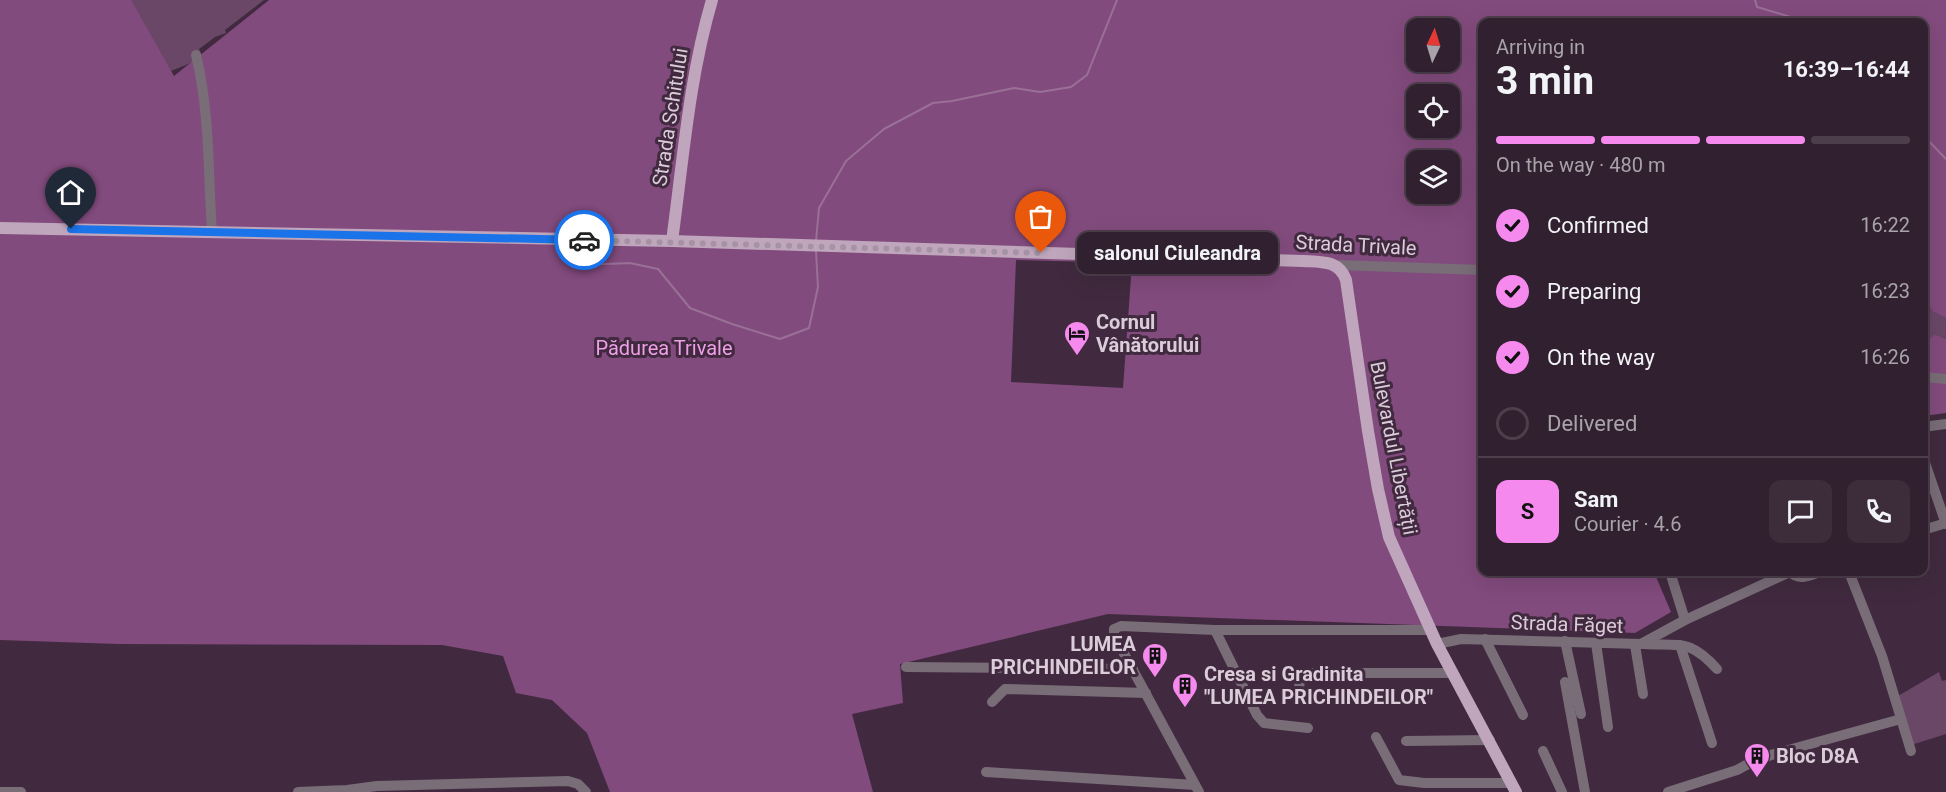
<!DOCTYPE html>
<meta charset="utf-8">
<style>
:root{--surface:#31202f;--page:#3d2d3b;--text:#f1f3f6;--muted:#a8a3aa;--line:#4c3e4b;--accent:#f689ed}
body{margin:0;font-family:Roboto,sans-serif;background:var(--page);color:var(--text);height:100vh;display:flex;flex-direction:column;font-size:22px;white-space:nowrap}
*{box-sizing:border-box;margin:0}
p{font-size:20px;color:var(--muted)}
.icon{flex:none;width:33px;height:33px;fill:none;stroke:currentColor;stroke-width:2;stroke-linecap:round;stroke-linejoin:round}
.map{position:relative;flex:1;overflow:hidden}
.side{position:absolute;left:1478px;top:18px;width:450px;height:558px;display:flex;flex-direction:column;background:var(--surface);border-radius:12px;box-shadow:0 6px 24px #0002,0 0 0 2px var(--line)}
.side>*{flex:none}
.needle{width:39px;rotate:4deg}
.controls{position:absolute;left:1406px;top:18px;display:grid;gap:12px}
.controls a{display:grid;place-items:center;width:54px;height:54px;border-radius:12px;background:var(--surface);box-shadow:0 6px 24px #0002,0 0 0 2px var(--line);font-size:30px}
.pin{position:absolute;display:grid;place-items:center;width:51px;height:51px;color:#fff;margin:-62px -26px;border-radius:50% 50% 50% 0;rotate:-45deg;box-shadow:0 0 6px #0007}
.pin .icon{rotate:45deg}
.courier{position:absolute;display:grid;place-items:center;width:60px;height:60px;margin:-30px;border:4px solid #1a73e8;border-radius:50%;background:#fff;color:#222;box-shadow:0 2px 8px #0007}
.bubble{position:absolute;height:42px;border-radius:12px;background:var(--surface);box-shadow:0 6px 24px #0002,0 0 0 2px var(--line);font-size:20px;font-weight:700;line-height:42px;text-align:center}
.summary em{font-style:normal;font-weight:700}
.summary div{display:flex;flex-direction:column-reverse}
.summary{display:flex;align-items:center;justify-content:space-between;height:102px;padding:0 18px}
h1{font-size:39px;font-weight:700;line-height:45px}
.bar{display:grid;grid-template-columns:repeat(4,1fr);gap:9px 6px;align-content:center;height:72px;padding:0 18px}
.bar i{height:8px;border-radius:4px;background:var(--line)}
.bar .current{background:var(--accent)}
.bar p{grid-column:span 4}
.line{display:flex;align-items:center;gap:15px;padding:0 18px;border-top:2px solid var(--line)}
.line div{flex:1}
.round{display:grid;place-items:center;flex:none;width:63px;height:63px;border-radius:12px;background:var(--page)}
ol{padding:0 18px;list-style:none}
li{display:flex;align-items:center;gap:18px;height:66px}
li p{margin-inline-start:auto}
li .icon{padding:6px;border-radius:50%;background:var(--accent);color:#111;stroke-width:4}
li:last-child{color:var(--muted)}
li i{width:33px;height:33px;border:3px solid var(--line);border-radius:50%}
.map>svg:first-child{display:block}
</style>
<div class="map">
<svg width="1946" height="792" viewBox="0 0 1946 792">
<rect width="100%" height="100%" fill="#412a3f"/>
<g fill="#6a4767">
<polygon points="123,0 264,0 225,30 226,33 215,37 199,49 203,58 171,71"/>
<polygon points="1923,295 1933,312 1946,318 1946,339 1935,334 1924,345"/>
<polygon points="1939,672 1942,681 1946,680 1946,734 1911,745 1898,696"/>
</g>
<g fill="#824b7d" fill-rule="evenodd">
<path d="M0,0h131l43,76 95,-76h1677v318l-13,-6 -10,-17v-273h-441v550h172l17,40 -36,21 -527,-19 -208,50 3,39 -51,11 21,78h-263l-23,-59 -35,-33 -36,-7 -13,-37 -61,-11 -324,-1 -118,-4zM1416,28h33v34h-33zM1416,94h33v34h-33zM1416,160h33v34h-33zM1016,260l116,3 -9,125 -112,-6z"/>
<polygon points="1935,334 1946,339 1946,413 1923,416 1923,345"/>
</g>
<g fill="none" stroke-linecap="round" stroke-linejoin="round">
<g stroke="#9a7096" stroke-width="2">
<polyline points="1755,0 1757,7 1801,20 1802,22"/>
<polyline points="1923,135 1946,159"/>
<polyline points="816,241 819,208 846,161 884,129 933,103 952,101 1014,88 1040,92 1071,87 1087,75 1117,0"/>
<polyline points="582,265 630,263 658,269 690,308 732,324 780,339 809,328 818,287 816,251"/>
</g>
<g stroke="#796d78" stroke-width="10">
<path d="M196,55c14,57 12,119 16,177"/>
<polyline points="1337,265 1482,270"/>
<polyline points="1923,377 1946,379"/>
<polyline points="1923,427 1946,424"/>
<polyline points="1924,460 1946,524"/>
<polyline points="1923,530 1946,523"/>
<polyline points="1670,572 1685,620"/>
<path d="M1790,572c9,9 19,4 30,0"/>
<polyline points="1849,572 1882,656 1911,751"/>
<polyline points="1215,630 1257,715 1264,723 1308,728"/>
<polyline points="1485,639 1523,715"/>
<polyline points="1565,641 1581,714"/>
<polyline points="1596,643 1608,727"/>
<polyline points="1437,644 1461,639 1641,644 1685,620 1790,572"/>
<path d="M1644,644c37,2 46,-5 73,25"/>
<polyline points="1635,645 1643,694"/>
<polyline points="1680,645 1712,743"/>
<polyline points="906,667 1133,669"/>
<polyline points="1565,682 1585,792"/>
<polyline points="1298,694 1301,674 1305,673 1453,673"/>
<polyline points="992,702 1005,689 1146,693"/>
<polyline points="1376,737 1399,780 1424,783 1511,783"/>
<polyline points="1406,741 1490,740"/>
<polyline points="1543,751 1562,792"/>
<polyline points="986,772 1195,785"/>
<polyline points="0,792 21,792"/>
<polyline points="298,792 347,790 377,786 568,781 578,784 586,792"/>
<polyline points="1199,792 1114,635 1114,629 1121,626 1215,630 1431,630"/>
<polyline points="1668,792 1737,770 1748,764 1774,754 1901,719"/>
</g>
<g stroke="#bfa6bc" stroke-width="12">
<path d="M0,228l672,13 631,20c18,1 36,-1 43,19l22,151 10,58 11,48 48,107 79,148"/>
<path d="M672,241c11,-80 17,-163 40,-241"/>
</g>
</g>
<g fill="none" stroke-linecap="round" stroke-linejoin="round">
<polyline stroke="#a593a3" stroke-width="6" stroke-dasharray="0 10.8" points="584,240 1041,253"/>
<polyline stroke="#1a73e8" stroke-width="8" points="71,229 584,240"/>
</g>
<defs>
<symbol id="hotel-pin" viewBox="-11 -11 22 30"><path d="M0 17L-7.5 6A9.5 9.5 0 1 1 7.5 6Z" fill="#f689ed" stroke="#412a3f"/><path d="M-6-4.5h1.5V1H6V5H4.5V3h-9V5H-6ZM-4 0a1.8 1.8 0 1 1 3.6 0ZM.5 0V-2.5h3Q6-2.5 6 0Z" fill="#111"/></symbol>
<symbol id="building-pin" viewBox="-11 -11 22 30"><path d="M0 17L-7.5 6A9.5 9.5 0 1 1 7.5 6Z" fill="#f689ed" stroke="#412a3f"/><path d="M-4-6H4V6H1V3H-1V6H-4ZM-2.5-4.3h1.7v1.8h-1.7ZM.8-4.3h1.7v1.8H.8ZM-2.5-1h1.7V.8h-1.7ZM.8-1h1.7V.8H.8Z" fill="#111"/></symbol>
</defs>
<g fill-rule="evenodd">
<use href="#hotel-pin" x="1062" y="319" width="30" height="40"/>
<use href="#building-pin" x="1140" y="641" width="30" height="40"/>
<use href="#building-pin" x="1170" y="671" width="30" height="40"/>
<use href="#building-pin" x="1742" y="741" width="30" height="40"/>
</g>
<g text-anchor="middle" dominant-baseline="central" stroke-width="6" stroke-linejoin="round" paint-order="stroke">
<g font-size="20" fill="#dbccd9" stroke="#412a3f">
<text transform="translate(670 117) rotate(-81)">Strada Schitului</text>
<text transform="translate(1356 245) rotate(3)">Strada Trivale</text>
<text transform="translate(1394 448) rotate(79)">Bulevardul Libertății</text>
<text transform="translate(1567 624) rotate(2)">Strada Făget</text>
</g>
<g font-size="20" font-weight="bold" fill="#dbccd9" stroke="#412a3f" text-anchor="start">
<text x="1096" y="322">Cornul<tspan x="1096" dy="23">Vânătorului</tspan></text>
<text x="1136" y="644" text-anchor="end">LUMEA<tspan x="1136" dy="23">PRICHINDEILOR</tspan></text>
<text x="1204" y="674">Cresa si Gradinita<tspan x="1204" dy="23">"LUMEA PRICHINDEILOR"</tspan></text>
<text x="1776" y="756">Bloc D8A</text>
</g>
<g font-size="20" fill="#ee9fe6" stroke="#412a3f">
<text x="664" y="348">Pădurea Trivale</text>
</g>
</g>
</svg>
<div class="controls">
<a><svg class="needle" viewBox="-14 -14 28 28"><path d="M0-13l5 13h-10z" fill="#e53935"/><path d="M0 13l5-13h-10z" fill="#a8a3aa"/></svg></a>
<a><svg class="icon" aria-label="locate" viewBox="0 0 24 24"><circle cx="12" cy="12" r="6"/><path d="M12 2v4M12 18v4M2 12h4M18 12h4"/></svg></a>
<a><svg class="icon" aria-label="layers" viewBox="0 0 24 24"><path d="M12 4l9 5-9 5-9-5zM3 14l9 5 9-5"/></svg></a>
</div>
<div class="pin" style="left:1041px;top:253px;background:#ea580c"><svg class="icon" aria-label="bag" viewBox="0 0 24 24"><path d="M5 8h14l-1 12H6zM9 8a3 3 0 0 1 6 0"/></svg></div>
<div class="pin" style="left:71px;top:229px;background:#1f2937"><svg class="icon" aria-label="home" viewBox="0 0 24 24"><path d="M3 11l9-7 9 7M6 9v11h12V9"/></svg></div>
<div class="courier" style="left:584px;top:240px"><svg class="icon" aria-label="car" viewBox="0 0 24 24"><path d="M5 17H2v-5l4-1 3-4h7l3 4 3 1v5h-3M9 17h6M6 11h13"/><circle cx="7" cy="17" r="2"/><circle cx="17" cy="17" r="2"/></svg></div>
<div class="bubble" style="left:1077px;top:232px;width:201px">salonul Ciuleandra</div>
<section class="side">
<div class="summary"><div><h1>3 min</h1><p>Arriving in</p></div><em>16:39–16:44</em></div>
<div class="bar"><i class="current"></i><i class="current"></i><i class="current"></i><i></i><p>On the way · 480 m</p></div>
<ol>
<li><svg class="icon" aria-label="check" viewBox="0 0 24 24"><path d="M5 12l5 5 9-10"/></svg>Confirmed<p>16:22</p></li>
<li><svg class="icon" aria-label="check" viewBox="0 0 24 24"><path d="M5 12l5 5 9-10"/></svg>Preparing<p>16:23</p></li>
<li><svg class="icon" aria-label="check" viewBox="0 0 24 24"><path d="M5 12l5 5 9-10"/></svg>On the way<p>16:26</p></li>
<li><i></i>Delivered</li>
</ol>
<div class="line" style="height:108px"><b class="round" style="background:var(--accent);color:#111">S</b><div><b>Sam</b><p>Courier · 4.6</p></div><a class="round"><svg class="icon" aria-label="chat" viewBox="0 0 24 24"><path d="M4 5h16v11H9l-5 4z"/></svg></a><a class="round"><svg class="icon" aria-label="phone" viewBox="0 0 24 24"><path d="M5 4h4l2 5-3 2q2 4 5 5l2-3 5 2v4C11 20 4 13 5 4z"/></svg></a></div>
</section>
</div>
